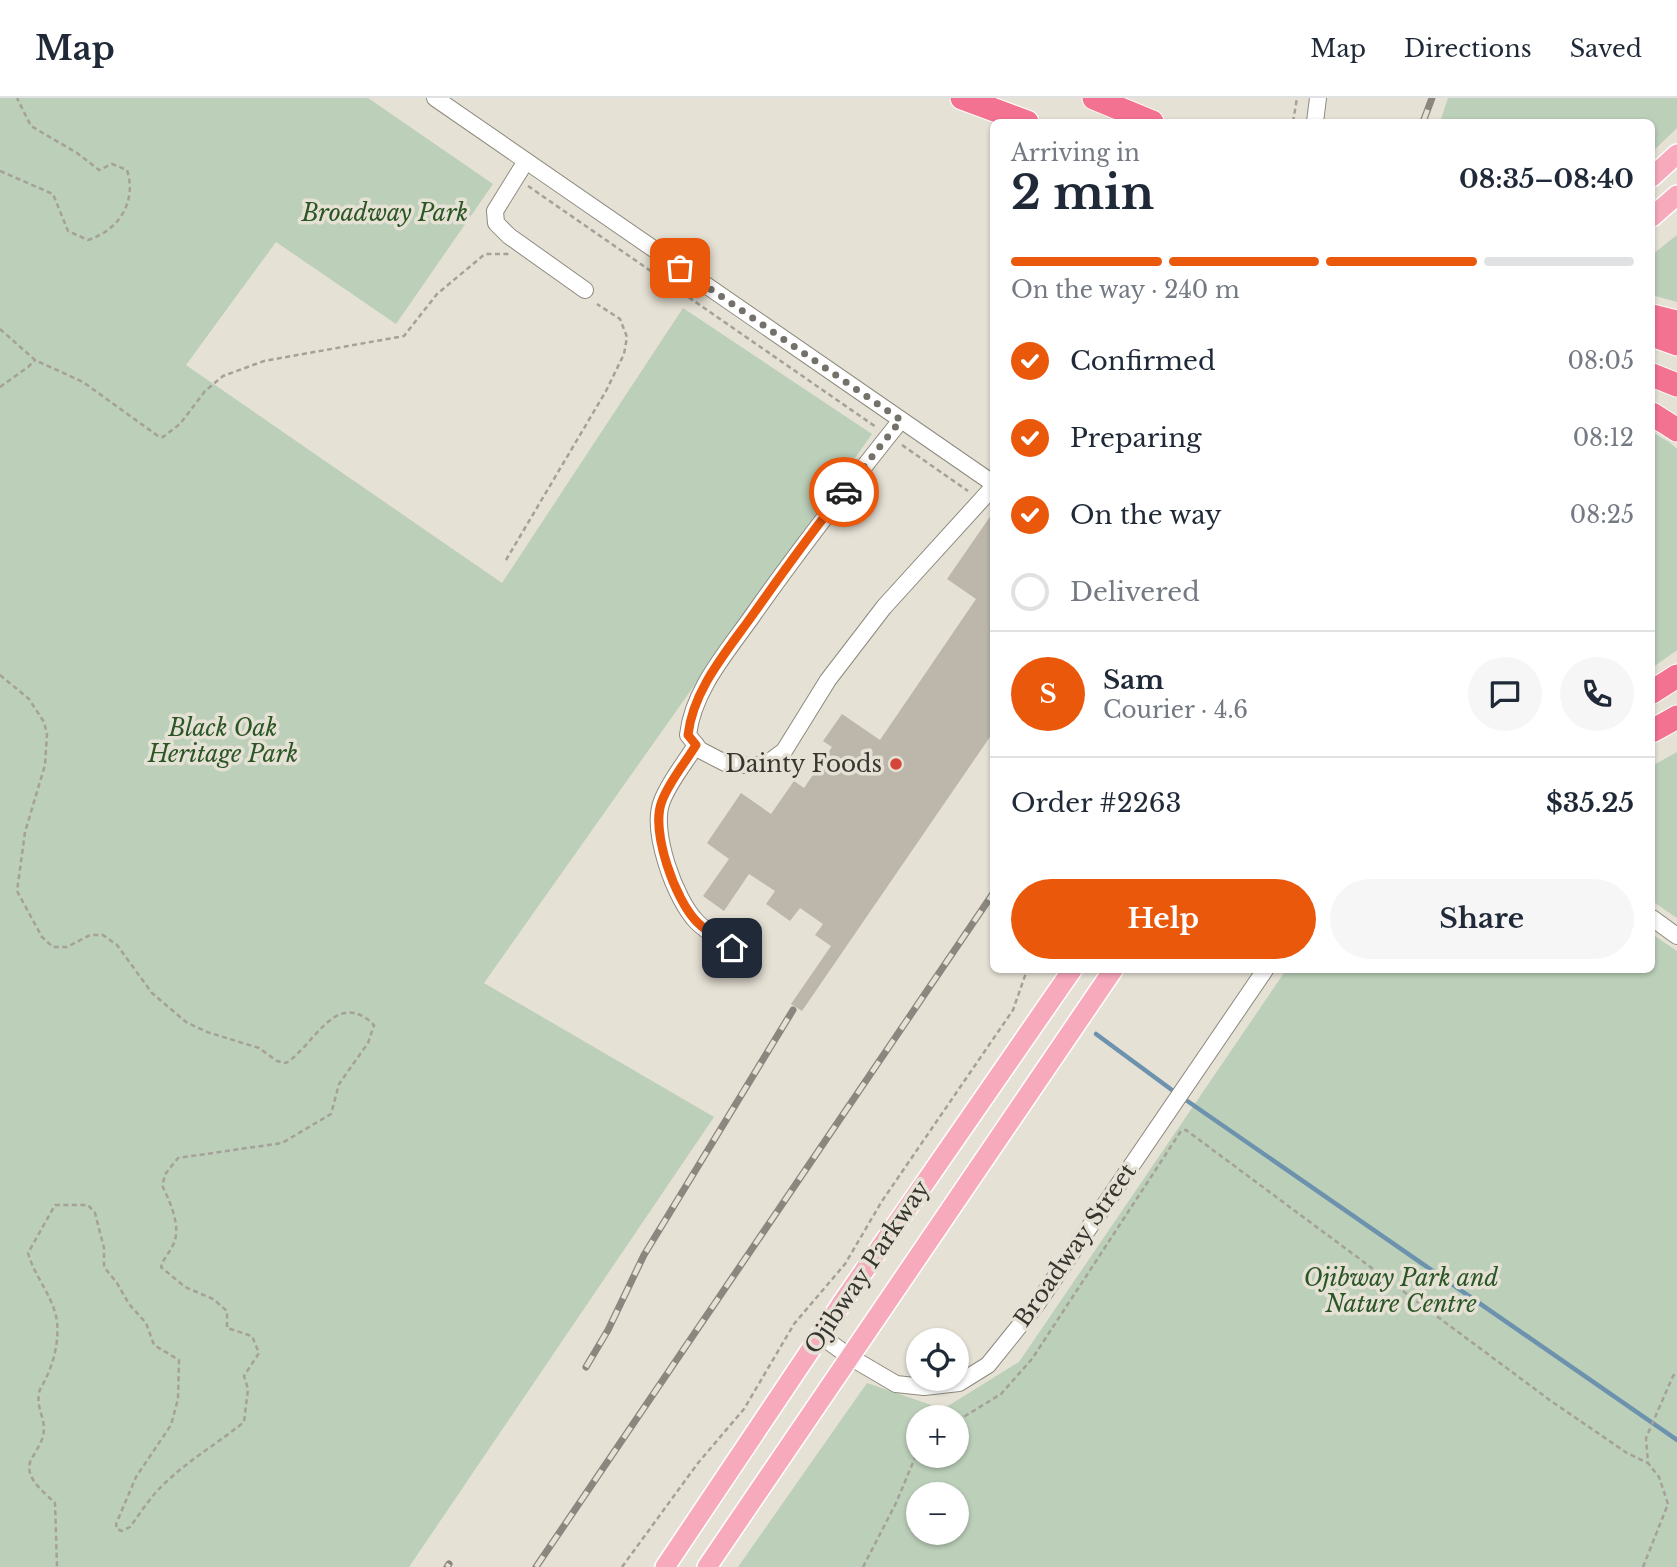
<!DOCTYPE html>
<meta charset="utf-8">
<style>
:root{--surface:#fff;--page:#f6f6f7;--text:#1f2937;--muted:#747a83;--line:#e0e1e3;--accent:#ea580c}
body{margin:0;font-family:"Libre Baskerville",serif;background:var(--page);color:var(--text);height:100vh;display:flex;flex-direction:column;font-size:26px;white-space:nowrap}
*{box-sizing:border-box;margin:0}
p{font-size:23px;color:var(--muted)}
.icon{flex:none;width:38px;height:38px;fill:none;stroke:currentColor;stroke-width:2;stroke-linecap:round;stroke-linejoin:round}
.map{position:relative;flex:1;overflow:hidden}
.side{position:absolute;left:990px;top:21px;width:665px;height:854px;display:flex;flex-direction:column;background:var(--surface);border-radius:10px;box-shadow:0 2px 5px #0004}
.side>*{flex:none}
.buttons{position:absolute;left:906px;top:1230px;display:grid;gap:14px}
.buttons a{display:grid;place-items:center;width:63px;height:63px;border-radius:50%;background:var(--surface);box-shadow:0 2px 5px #0004;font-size:35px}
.pin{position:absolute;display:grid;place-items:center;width:60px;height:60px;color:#fff;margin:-30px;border-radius:14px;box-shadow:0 4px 10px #0006}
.courier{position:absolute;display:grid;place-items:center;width:70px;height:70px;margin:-35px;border:5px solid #ea580c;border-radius:50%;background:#fff;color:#222;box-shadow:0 2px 9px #0007}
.head em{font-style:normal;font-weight:700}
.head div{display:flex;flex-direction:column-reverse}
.head{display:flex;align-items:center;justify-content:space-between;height:119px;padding:0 21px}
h1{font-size:46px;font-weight:700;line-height:52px}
.bar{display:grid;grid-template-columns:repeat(4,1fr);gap:10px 7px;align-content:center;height:84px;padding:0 21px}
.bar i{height:9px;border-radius:5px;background:var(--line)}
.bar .on{background:var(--accent)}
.bar p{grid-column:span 4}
.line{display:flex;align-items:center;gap:18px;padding:0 21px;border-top:2px solid var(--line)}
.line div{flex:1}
.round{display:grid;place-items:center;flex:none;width:74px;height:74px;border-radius:37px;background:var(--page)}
ol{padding:0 21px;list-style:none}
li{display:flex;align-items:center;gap:21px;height:77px}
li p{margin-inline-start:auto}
li .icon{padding:7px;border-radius:50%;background:var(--accent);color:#fff;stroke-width:4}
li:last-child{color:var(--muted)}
li i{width:38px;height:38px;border:4px solid var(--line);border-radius:50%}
.action{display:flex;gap:14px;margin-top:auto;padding:14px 21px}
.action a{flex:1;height:80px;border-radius:42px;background:var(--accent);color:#fff;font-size:28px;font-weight:700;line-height:80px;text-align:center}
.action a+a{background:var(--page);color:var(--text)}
header{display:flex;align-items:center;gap:42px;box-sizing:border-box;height:98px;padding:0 35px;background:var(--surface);border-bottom:2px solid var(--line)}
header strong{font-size:33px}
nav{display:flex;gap:38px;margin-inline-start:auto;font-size:24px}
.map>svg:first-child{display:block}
</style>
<header>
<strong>Map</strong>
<nav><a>Map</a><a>Directions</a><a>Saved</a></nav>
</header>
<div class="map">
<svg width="1677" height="1469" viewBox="0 0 1677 1469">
<rect width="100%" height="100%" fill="#e6e1d5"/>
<g fill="#bbcfb9" fill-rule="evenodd">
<polygon points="0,0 368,0 493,86 396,226 276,144 186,267 502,485 683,210 872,336 484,885 714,1019 409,1469 0,1469"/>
<polygon points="1448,0 1677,0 1677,30 1652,54 1652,24 1440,24"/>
<polygon points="1677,137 1677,204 1652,197 1652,157"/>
<polygon points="1652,334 1669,344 1677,351 1677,552 1652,570"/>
<polygon points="1677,654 1677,820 1652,803 1652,668"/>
<path d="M1652,836l25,17v616h-939l129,-184 76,26 76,-47 267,-392h366zM919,1320h38v38h-38zM957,1396v39h-38v-39z"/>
</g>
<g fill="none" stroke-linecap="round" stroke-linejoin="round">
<g stroke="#6c92ae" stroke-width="4.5">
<polyline points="1096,936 1176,995"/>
<polyline points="1183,1000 1677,1342"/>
</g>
</g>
<polygon fill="#bcb6ab" points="994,413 994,633 802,913 791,906 831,848 815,837 823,826 800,810 790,823 766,806 775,793 749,776 724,813 703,798 729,761 707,745 741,695 771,716 794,683 804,690 832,649 823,643 842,616 880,642 976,501 947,481"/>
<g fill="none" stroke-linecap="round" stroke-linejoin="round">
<defs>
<g id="minor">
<polyline points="435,0 994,386"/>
<polyline points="1315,24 1318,0"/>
<polyline points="526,63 495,113 496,125 509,138 585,192"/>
<path d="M901,322c-51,64 -101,128 -148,195 -26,37 -60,75 -65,120l12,15 29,15h36l19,-14 44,-71 56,-73 110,-121"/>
<path d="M696,647c-11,18 -27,37 -34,56 -12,29 13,99 35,121 10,10 24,18 35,26"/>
<polyline points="1652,820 1677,838"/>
<polyline points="821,1238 850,1259 896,1286 924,1289 959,1285 988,1267 1037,1206 1265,872"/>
</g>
<g id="major">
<polyline points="1652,79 1677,56"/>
<polyline points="1652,119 1677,97"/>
<polyline points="665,1469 846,1199 1072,872"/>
<polyline points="707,1469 1113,872"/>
</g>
<g id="highway">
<polyline points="962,0 1027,24"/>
<polyline points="1094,0 1152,24"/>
<polyline points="1652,218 1677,224"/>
<polyline points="1652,237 1677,246"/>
<polyline points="1652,277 1677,287"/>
<polyline points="1652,316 1677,332"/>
<polyline points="1652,594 1677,578"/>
<polyline points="1652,633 1677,619"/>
</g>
</defs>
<use href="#minor" stroke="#8d897e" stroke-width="18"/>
<use href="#major" stroke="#fff" stroke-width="22"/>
<use href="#highway" stroke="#fff" stroke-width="25"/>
<g stroke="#a5a198" stroke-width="2.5" stroke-dasharray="5 3.5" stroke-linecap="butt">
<polyline points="1293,24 1297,0"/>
<path d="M0,73l53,23 15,37 20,9c31,-10 49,-38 39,-70l-15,-6 -13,6 -22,-17 -46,-27 -14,-28"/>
<polyline points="528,88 876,329"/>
<polyline points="0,231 35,262 83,284 158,338 163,339 180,326 205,293 223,278 264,263 404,238 437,196 485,156 509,156"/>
<polyline points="0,289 28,269 35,262"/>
<polyline points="902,347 968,393"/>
<polyline points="506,462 606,293 624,256 627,239 620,221 597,206"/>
<path d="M0,577l29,24 15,23 3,12 -2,31 -20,67 -8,59 25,46 11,10h14l23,-12h13l14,10 35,48 34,29 21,10 52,16 18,13 9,2c28,-17 50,-76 88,-38l-6,18 -29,41 -8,30 -49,29 -104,15 -12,15 -4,12c8,17 21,44 10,62 -4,8 -9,12 -11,20l24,20 28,12 14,12v17l25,8 7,17 -15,23 4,13 -4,33c-26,21 -55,38 -79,61 -14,13 -24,29 -35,44l-8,4 -5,-2 -1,-5 20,-47 35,-52 7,-26 1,-39 -25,-15 -8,-22 -17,-19 -12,-21 -13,-16v-19l-9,-35 -7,-8h-33l-27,48c7,25 26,44 29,69 2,20 -3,40 -12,58 -2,5 -6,9 -6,14 -3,15 8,26 4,42 -2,8 -8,16 -12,24 -8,17 13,32 24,43l2,64"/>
<polyline points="957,1323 1001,1296 1032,1261 1181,1033 1186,1032 1551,1303 1627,1355 1648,1365"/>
<polyline points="622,1469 698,1365 744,1311 794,1226 845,1166 882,1103 1013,912 1027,872"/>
<polyline points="863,1469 896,1405 919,1350"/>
<polyline points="1643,1469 1668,1406 1659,1379 1648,1365 1646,1340 1673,1278 1677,1274"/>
</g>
<use href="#minor" stroke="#fff" stroke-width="16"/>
<use href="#major" stroke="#f8aabd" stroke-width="19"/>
<use href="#highway" stroke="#f37291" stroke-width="23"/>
<defs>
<g id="rail">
<polyline points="1423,24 1432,0"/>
<polyline points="586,1269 608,1232 644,1157 793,912"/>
<polyline points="447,1469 449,1466"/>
<polyline points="536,1469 994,794"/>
</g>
</defs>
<use href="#rail" stroke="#8b877f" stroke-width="7"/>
<use href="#rail" stroke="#e6e1d5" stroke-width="4.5" stroke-dasharray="13" stroke-linecap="butt"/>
</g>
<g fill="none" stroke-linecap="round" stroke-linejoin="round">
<polyline stroke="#74716a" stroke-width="7" stroke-dasharray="0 12.6" points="680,170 901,322 844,394"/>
<path stroke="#ea580c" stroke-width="9" d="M732,850c-11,-8 -25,-16 -35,-26 -22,-22 -47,-92 -35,-121 7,-19 23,-38 34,-56l-8,-10c5,-46 40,-85 66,-122 29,-41 58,-82 90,-121"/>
</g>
<circle fill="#d44639" stroke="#e6e1d5" stroke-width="2.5" cx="896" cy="666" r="7"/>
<g text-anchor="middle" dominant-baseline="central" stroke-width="7" stroke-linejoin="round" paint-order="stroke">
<g font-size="23" font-style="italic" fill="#2b5626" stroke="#e6e1d5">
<text x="385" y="115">Broadway Park</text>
<text x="223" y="630">Black Oak<tspan x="223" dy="26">Heritage Park</tspan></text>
<text x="1401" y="1180">Ojibway Park and<tspan x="1401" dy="26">Nature Centre</tspan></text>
</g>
<g font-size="23" fill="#373530" stroke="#e6e1d5" text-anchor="end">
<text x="882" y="666">Dainty Foods</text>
</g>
<g font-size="23" fill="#373530" stroke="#e6e1d5">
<text transform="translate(1075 1147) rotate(-55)">Broadway Street</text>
<text transform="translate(867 1169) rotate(-56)">Ojibway Parkway</text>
</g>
</g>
</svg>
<div class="buttons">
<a><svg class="icon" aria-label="locate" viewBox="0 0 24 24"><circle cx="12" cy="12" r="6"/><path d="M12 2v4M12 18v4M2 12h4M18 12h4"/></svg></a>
<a>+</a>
<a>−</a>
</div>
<div class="pin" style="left:680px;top:170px;background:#ea580c"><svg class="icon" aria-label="bag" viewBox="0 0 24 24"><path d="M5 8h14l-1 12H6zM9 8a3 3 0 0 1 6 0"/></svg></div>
<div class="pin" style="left:732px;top:850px;background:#1f2937"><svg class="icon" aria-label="home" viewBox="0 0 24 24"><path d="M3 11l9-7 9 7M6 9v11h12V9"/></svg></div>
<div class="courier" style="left:844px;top:394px"><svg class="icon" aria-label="car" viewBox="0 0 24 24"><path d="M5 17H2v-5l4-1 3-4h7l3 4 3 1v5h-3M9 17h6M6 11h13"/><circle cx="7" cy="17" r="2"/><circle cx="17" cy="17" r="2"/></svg></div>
<section class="side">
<div class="head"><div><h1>2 min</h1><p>Arriving in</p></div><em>08:35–08:40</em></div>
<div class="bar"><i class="on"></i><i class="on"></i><i class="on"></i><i></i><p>On the way · 240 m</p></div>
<ol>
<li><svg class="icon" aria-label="check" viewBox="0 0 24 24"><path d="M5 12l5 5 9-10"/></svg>Confirmed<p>08:05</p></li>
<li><svg class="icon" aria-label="check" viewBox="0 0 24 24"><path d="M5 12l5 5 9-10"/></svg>Preparing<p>08:12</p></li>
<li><svg class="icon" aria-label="check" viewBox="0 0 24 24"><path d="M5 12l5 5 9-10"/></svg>On the way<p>08:25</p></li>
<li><i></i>Delivered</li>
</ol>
<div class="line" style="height:126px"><b class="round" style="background:var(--accent);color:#fff">S</b><div><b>Sam</b><p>Courier · 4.6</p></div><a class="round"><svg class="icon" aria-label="chat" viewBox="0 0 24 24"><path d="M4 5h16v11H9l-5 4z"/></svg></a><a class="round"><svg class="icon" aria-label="phone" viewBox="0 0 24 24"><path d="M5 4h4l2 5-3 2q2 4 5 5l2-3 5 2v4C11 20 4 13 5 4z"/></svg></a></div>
<div class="line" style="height:91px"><div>Order #2263</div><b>$35.25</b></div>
<div class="action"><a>Help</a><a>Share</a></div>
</section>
</div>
